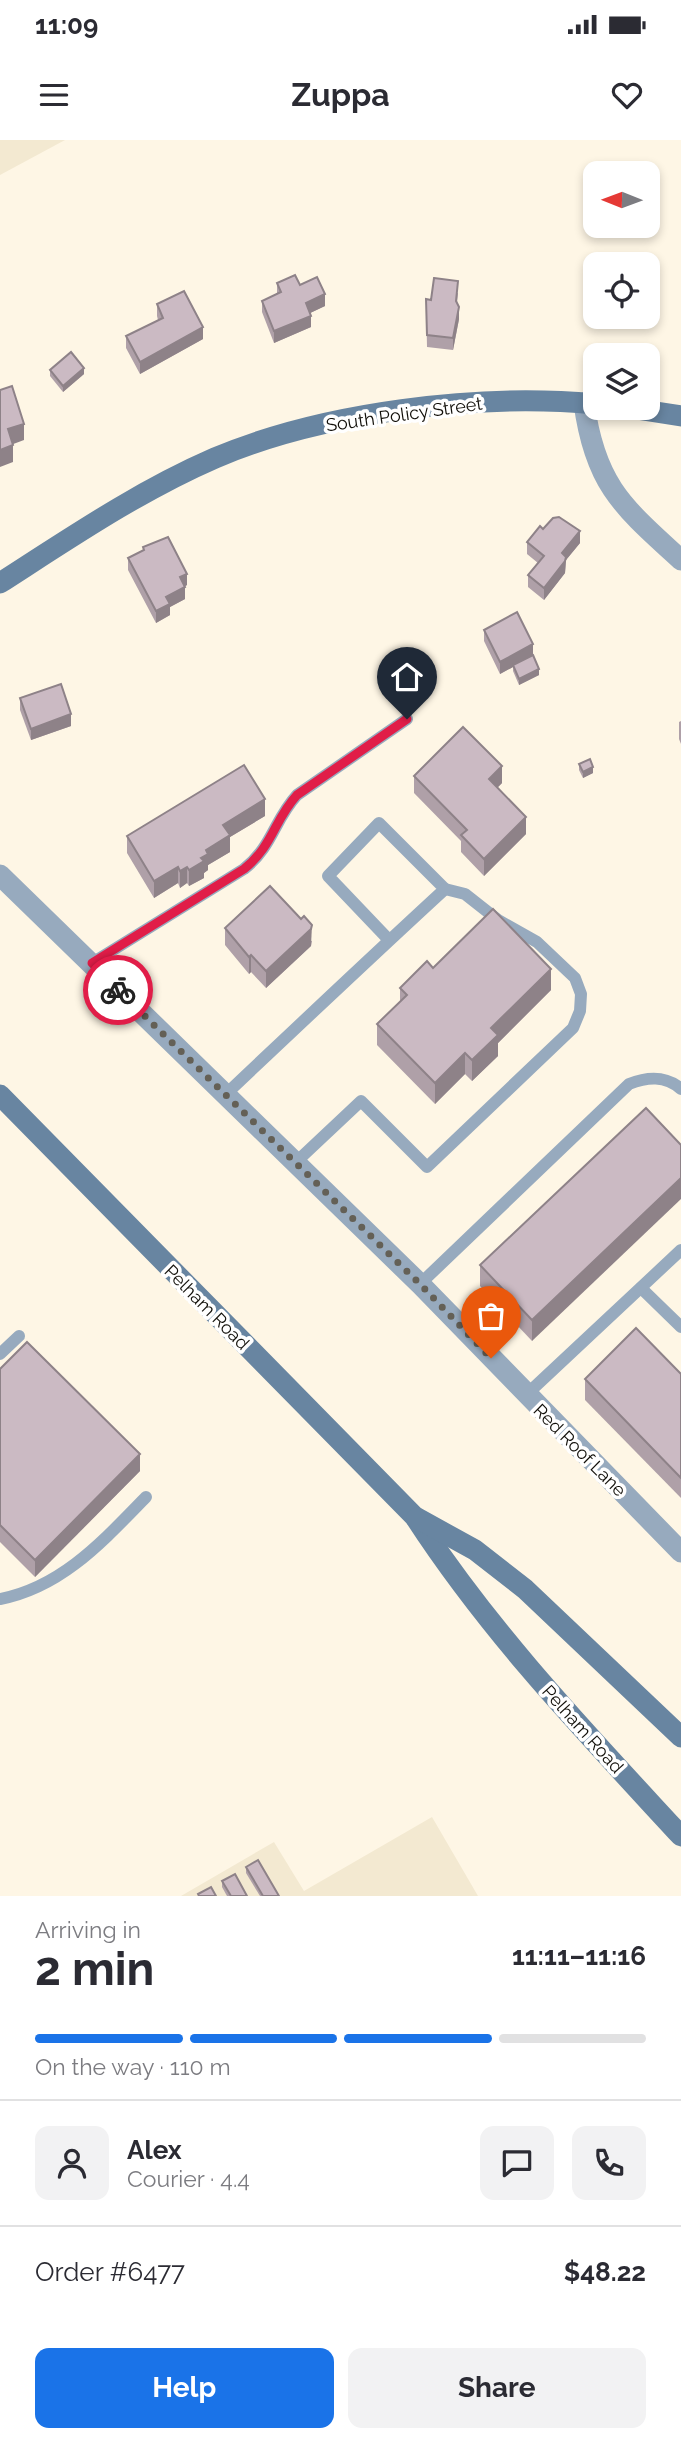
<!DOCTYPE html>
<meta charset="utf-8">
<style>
:root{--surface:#fff;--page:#f2f2f3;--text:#2b2b33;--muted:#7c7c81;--line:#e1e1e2;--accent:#1a73e8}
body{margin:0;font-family:Raleway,sans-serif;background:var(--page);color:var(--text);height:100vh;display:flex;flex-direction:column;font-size:26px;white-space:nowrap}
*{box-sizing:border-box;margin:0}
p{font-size:23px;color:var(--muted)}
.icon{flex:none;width:38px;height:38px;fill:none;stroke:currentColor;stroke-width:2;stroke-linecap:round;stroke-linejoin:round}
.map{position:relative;height:1756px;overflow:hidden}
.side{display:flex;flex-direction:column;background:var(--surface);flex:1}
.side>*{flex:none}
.needle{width:46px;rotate:271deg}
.buttons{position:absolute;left:583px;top:21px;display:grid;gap:14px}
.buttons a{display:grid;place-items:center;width:77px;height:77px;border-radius:14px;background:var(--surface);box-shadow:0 4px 10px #0003;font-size:35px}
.pin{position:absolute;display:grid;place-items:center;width:60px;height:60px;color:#fff;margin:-72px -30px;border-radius:50% 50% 50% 0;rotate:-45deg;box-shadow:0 0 7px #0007}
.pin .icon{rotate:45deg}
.courier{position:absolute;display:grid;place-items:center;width:70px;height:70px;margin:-35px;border:5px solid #e11d48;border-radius:50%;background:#fff;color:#222;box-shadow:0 2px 9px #0007}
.overview em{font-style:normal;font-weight:700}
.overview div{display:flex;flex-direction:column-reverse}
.overview{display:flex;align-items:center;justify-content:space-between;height:119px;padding:0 35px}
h1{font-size:46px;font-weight:700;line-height:52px}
.bar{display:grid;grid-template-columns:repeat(4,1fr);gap:10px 7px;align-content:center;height:84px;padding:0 35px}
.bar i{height:9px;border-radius:5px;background:var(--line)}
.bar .selected{background:var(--accent)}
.bar p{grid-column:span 4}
.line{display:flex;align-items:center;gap:18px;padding:0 35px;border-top:2px solid var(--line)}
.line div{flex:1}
.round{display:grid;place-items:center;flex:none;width:74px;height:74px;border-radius:14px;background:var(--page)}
.primary-button{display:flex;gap:14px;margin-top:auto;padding:14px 35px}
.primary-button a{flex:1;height:80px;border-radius:14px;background:var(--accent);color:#fff;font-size:28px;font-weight:700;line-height:80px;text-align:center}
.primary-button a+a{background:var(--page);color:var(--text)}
.status{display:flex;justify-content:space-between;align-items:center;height:49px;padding:0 35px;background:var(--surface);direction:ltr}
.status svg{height:19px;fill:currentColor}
header{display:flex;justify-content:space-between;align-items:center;height:91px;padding:0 35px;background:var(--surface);font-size:32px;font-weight:700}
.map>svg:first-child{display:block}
</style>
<div class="status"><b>11:09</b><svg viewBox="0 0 49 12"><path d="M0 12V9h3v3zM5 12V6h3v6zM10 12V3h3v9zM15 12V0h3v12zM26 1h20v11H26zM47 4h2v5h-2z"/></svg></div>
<header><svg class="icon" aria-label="menu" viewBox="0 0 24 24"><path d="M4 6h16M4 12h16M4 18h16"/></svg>Zuppa<svg class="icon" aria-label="heart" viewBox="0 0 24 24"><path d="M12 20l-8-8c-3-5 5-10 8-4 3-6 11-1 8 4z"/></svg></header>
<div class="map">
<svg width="681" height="1756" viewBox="0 0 681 1756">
<rect width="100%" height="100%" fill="#fef6e5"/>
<g fill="#f3e9d1">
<polygon points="0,0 65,0 0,35"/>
<polygon points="432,1677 478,1756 181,1756 274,1702 304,1751"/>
</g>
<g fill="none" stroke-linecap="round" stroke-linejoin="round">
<g stroke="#97aabe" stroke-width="12">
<path d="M92,823l152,-94c29,-23 30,-49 53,-74l110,-76"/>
<path d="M225,955c73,-69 146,-138 220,-206l-66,-66 -51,53 61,64"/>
<polyline points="294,1024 361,961 427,1027 573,888 580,871 581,854 575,838 537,802 498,780 465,754 445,749"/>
<path d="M420,1144l209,-200c18,-7 36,-9 52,5"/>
<polyline points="641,1148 681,1187"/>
<polyline points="0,1214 19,1196"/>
<polyline points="526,1255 681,1110"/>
<path d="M0,1459c62,-12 103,-58 146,-102"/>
</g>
<g stroke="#97aabe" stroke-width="21">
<path d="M584,263c11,82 39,104 97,157"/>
<polyline points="0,735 420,1144 681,1412"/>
</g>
<g stroke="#6885a1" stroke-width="21">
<polyline points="630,268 681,276"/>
<path d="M0,443c70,-45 139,-92 215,-125 108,-46 264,-65 380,-54"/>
<path d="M0,955l415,422c76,117 172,217 266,319"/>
<polyline points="417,1378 475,1410 525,1449 681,1597"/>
</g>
</g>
<g fill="#afa0a8">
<polygon points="277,143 300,145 325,166 310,173 311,187 274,203 262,172 262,161 277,154"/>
<polygon points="458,153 457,163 459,179 453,210 427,207 426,159 431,160"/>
<polygon points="157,164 203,199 140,234 126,208 126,196 158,180 157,176"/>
<polygon points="50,230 84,234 63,252 50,236"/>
<polygon points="543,389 580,403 566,420 565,433 544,460 528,447 528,435 538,423 527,414 527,402"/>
<polygon points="143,407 187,445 185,446 185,459 170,467 170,475 156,483 128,430 128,418 143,410"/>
<polygon points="484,490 533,516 539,535 519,545 513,531 513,527 500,534 484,501"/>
<polygon points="20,558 71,586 31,600 20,570"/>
<polygon points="681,581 681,604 679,599 679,582"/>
<polygon points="579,624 593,633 583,638 579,630"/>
<polygon points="414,636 502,643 497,648 526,694 484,736 461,712 461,701 414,653"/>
<polygon points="265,676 230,697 230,712 208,725 208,730 204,733 204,738 189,746 187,743 180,748 178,743 154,758 127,713 127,696"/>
<polygon points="225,788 312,801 311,806 266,848 251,832 249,834 225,805"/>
<polygon points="433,828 551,850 498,903 498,916 472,941 465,934 435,964 377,905 377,884 400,861 400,848"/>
<polygon points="646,968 532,1201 480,1146 480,1125"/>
<polygon points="0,1229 140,1331 35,1437 0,1402"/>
<polygon points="681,1234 681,1358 585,1260 585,1239"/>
<polygon points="246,1727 279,1756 260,1756 246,1733"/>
<polygon points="222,1741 247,1756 227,1756 222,1747"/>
</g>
<g fill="#8e8288">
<polygon points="325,154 325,166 306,175 306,163"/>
<polygon points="459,167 459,179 453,210 453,198"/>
<polygon points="311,176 311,187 274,203 274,191"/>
<polygon points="203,187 203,199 140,234 140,222"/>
<polygon points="84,228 84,234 63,252 63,246"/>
<polygon points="24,284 24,300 8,306 8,289"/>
<polygon points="13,305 13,322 0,327 0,310"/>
<polygon points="580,391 580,403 566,420 565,433 544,460 544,448 562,413"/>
<polygon points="187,434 187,445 180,449 180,437"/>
<polygon points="185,447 185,459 170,467 170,475 156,483 156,471 166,457"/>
<polygon points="533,504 533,516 500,534 500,522"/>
<polygon points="539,529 539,535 519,545 519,539"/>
<polygon points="71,574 71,586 31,600 31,589"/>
<polygon points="502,626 502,643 489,656 489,639"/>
<polygon points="593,627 593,633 583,638 583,632"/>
<polygon points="265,659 265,676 230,697 230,712 208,725 208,730 204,733 204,738 189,746 189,730 201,718 223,685"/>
<polygon points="526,677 526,694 484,736 484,719"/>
<polygon points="178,727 178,743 154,758 154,741"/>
<polygon points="187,727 187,743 180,748 180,731"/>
<polygon points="312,785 311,806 266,848 266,831"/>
<polygon points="251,815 251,832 249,834 249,817"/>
<polygon points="551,829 551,850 498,903 498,916 472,941 472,920 491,888"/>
<polygon points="465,913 465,934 435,964 435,943"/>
<polygon points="681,1038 681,1059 532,1201 532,1180"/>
<polygon points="140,1314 140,1331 35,1437 35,1420"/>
</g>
<g fill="#cbbac3" stroke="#8e8288" stroke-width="2">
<polygon points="295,135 300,145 317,137 325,154 306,163 311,176 274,191 262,161 281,152 277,143"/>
<polygon points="434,138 458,141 456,161 459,167 453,198 427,195 426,159 431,160"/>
<polygon points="184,151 203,187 140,222 126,196 163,178 157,164"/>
<polygon points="71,212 84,228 63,246 50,230"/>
<polygon points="12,246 24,284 8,289 13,305 0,310 0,250"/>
<polygon points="559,377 580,391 562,413 566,417 565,421 544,448 528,435 544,416 527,402 540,386 543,389 553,378"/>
<polygon points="168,397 187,434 180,437 185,447 166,457 170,464 156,471 128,418 144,410 143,407"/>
<polygon points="517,472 533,504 500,522 484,490"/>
<polygon points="533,515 539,529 519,539 513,525"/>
<polygon points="61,544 71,574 31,589 20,558"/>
<polygon points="463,587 502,626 489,639 526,677 484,719 461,695 467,690 414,636"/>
<polygon points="590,619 593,627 583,632 579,624"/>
<polygon points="244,625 265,659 223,685 230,695 206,710 208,714 201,718 204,721 189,730 187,727 180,731 178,727 154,741 127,696"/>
<polygon points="270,746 301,779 304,776 312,785 311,789 266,831 251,815 249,817 225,788"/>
<polygon points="493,769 551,829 491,888 498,895 472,920 465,913 435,943 377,884 407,855 400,848 427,821 433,828"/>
<polygon points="646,968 681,1005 681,1038 532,1180 480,1125"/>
<polygon points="636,1188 681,1234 681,1338 585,1239"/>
<polygon points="27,1202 140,1314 35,1420 0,1385 0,1229"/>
<polygon points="258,1720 279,1756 263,1756 246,1727"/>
<polygon points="235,1734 247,1756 231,1756 222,1741"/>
<polygon points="211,1747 216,1756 199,1756 198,1754"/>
</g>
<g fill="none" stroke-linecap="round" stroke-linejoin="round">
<polyline stroke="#646056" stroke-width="7" stroke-dasharray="0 12.6" points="118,850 420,1144 491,1218"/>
<path stroke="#e11d48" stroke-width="9" d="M118,850l-26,-27 152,-94c29,-23 30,-49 53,-74l110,-76"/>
</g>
<g text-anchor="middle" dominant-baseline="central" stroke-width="7" stroke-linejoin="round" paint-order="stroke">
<g font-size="18" fill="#110f09" stroke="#fff">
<text transform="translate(404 274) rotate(-8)">South Policy Street</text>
<text transform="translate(207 1167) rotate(45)">Pelham Road</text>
<text transform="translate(580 1310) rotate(45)">Red Roof Lane</text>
<text transform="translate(583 1589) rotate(48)">Pelham Road</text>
</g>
</g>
</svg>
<div class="buttons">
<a><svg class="needle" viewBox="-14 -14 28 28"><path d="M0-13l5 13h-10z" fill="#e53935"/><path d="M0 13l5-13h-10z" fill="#7c7c81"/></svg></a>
<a><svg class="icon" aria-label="locate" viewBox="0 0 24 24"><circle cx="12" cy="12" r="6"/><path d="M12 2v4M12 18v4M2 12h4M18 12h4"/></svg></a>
<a><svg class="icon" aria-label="layers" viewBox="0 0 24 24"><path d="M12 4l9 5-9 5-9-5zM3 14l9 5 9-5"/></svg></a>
</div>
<div class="pin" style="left:491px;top:1218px;background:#ea580c"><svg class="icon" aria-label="bag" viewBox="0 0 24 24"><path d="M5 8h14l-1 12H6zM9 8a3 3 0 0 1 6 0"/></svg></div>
<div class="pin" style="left:407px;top:579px;background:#1f2937"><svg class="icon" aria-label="home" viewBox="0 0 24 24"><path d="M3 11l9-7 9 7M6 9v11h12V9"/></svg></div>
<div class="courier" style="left:118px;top:850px"><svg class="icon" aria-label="bike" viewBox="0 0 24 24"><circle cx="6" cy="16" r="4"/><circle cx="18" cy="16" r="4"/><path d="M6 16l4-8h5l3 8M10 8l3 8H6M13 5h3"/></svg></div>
</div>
<section class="side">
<div class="overview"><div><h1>2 min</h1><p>Arriving in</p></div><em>11:11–11:16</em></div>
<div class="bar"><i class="selected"></i><i class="selected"></i><i class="selected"></i><i></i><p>On the way · 110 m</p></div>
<div class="line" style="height:126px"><a class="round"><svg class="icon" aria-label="person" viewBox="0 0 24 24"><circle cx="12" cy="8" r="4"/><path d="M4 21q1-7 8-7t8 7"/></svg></a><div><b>Alex</b><p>Courier · 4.4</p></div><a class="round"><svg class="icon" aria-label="chat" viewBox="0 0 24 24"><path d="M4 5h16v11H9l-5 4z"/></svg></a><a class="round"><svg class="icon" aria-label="phone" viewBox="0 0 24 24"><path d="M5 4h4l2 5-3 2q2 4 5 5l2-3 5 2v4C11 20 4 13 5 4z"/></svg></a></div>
<div class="line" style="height:91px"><div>Order #6477</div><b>$48.22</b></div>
<div class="primary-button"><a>Help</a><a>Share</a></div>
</section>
